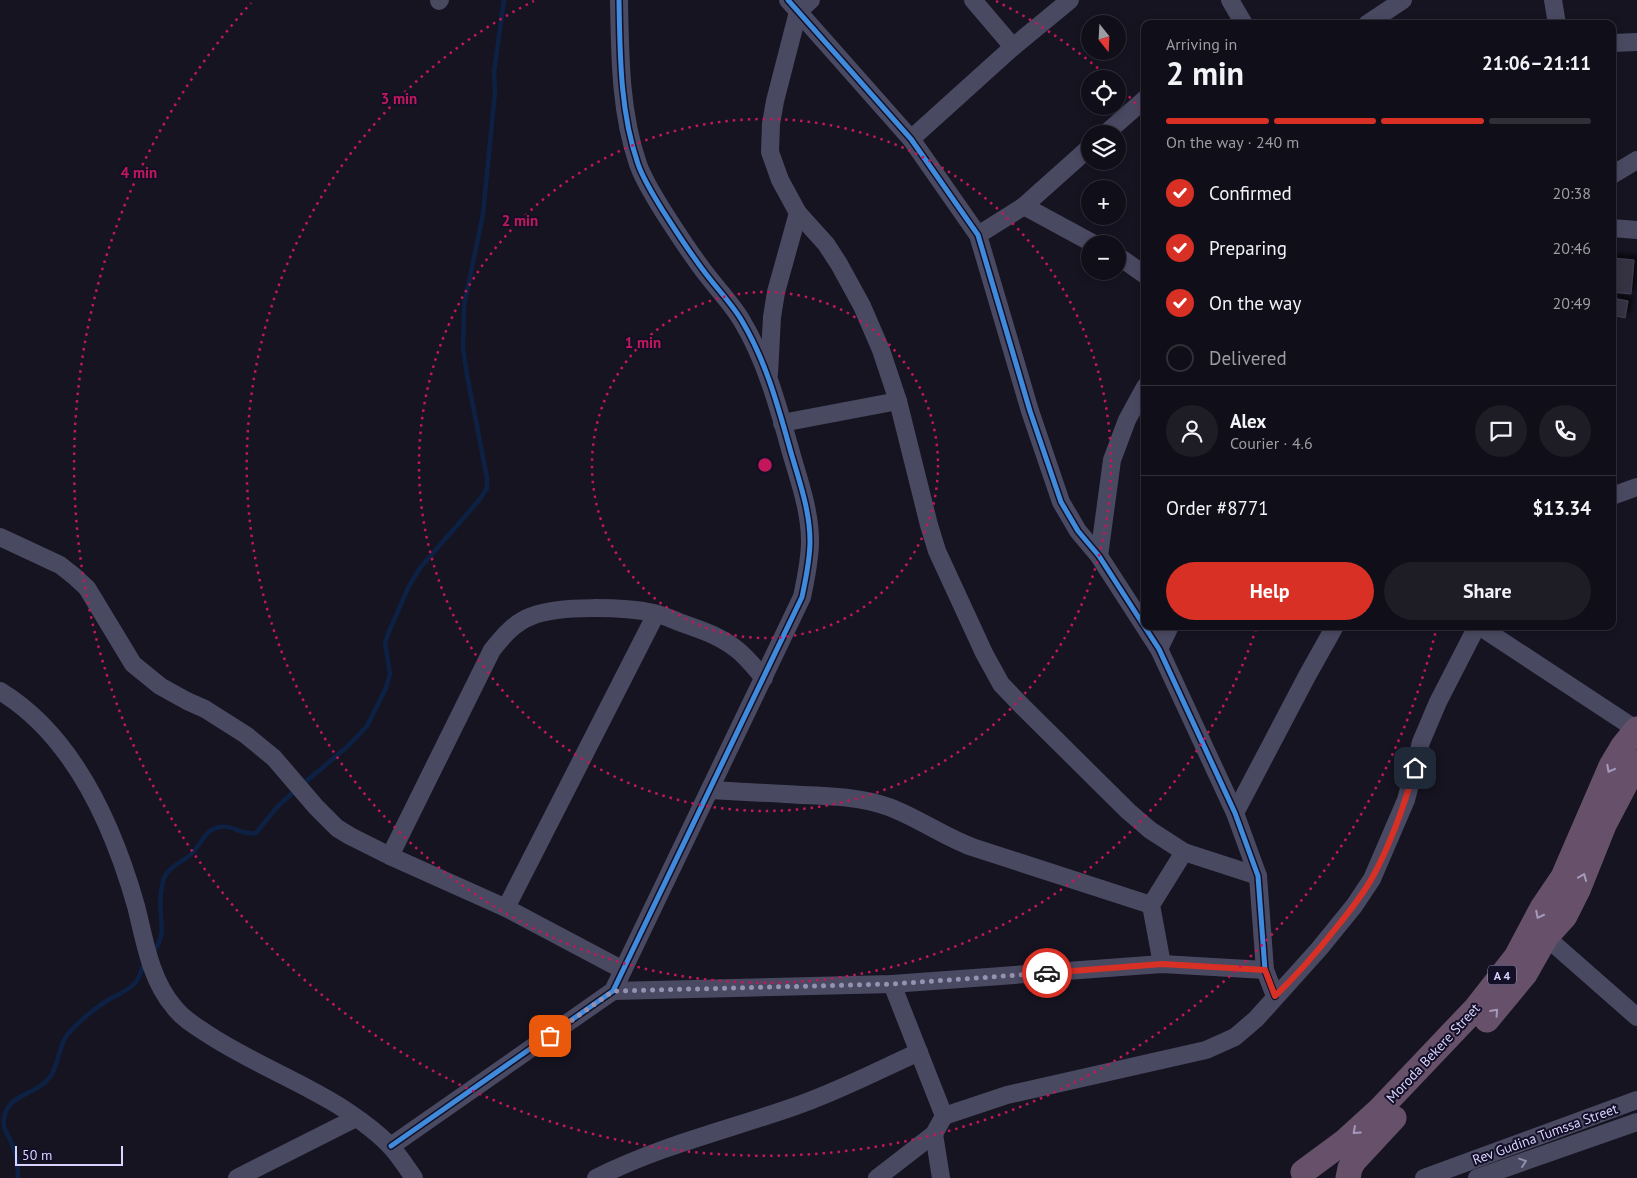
<!DOCTYPE html>
<meta charset="utf-8">
<style>
:root{--surface:#100f19;--page:#1e1d26;--text:#f1f3f6;--muted:#9c9ca2;--line:#302f38;--accent:#d93025}
body{margin:0;font-family:"PT Sans",sans-serif;background:var(--page);color:var(--text);height:100vh;display:flex;flex-direction:column;font-size:19px;white-space:nowrap}
*{box-sizing:border-box;margin:0}
p{font-size:16px;color:var(--muted)}
.icon{flex:none;width:28px;height:28px;fill:none;stroke:currentColor;stroke-width:2;stroke-linecap:round;stroke-linejoin:round}
.map{position:relative;flex:1;overflow:hidden}
.drawer{position:absolute;left:1141px;top:20px;width:475px;height:610px;display:flex;flex-direction:column;background:var(--surface);border-radius:10px;box-shadow:0 2px 8px #0003,0 0 0 1px var(--line)}
.drawer>*{flex:none}
.needle{width:32px;rotate:162deg}
.buttons{position:absolute;left:1081px;top:15px;display:grid;gap:10px}
.buttons a{display:grid;place-items:center;width:45px;height:45px;border-radius:50%;background:var(--surface);box-shadow:0 2px 8px #0003,0 0 0 1px var(--line);font-size:25px}
.scale{position:absolute;left:15px;bottom:12px;width:108px;box-sizing:border-box;padding-left:5px;border:2px solid #d9d4ff;border-top:0;font-size:14px;line-height:18px;white-space:nowrap;color:#d9d4ff;-webkit-text-stroke:4px #130f26;paint-order:stroke}
.pin{position:absolute;display:grid;place-items:center;width:42px;height:42px;color:#fff;margin:-21px;border-radius:10px;box-shadow:0 2px 8px #0006}
.courier{position:absolute;display:grid;place-items:center;width:50px;height:50px;margin:-25px;border:4px solid #d93025;border-radius:50%;background:#fff;color:#222;box-shadow:0 1px 6px #0007}
.overview em{font-style:normal;font-weight:700}
.overview div{display:flex;flex-direction:column-reverse}
.overview{display:flex;align-items:center;justify-content:space-between;height:85px;padding:0 25px}
h1{font-size:32px;font-weight:700;line-height:38px}
.bar{display:grid;grid-template-columns:repeat(4,1fr);gap:8px 5px;align-content:center;height:60px;padding:0 25px}
.bar i{height:6px;border-radius:4px;background:var(--line)}
.bar .current{background:var(--accent)}
.bar p{grid-column:span 4}
.line{display:flex;align-items:center;gap:12px;padding:0 25px;border-top:1px solid var(--line)}
.line div{flex:1}
.round{display:grid;place-items:center;flex:none;width:52px;height:52px;border-radius:26px;background:var(--page)}
ol{padding:0 25px;list-style:none}
li{display:flex;align-items:center;gap:15px;height:55px}
li p{margin-inline-start:auto}
li .icon{padding:5px;border-radius:50%;background:var(--accent);color:#fff;stroke-width:4}
li:last-child{color:var(--muted)}
li i{width:28px;height:28px;border:2px solid var(--line);border-radius:50%}
.primary-button{display:flex;gap:10px;margin-top:auto;padding:10px 25px}
.primary-button a{flex:1;height:58px;border-radius:30px;background:var(--accent);color:#fff;font-size:20px;font-weight:700;line-height:58px;text-align:center}
.primary-button a+a{background:var(--page);color:var(--text)}
.map>svg:first-child{display:block}
</style>
<div class="map">
<svg width="1637" height="1178" viewBox="0 0 1637 1178">
<defs>
<filter id="shadow"><feDropShadow dx="4.5" dy="-4.5" stdDeviation="2.5" flood-color="#0009"/></filter>
</defs>
<rect width="100%" height="100%" fill="#161421"/>
<g fill="none" stroke-linecap="round" stroke-linejoin="round">
<g stroke="#0d2144" stroke-width="4.5">
<polyline points="303,784 348,746 367,726 386,688 390,674 385,643 388,634 409,586 420,568 480,499 487,488 487,478 467,375 463,348 464,306 483,214 495,92 494,72 504,0"/>
<path d="M152,953c4,-5 8,-10 9,-17 2,-6 0,-13 0,-19 -1,-12 -1,-27 3,-39 6,-14 22,-16 31,-28 7,-9 11,-20 24,-23 14,-3 22,9 37,6l22,-27 19,-17"/>
<path d="M18,1178c0,-11 -1,-23 -6,-34 -3,-9 -10,-14 -8,-25 3,-26 32,-23 46,-42 9,-12 8,-30 17,-42 11,-13 27,-26 41,-35 9,-5 19,-9 26,-16 6,-5 6,-14 11,-20"/>
</g>
</g>
<g fill="#343243" stroke="#433f54" filter="url(#shadow)">
<polygon points="1612,258 1634,260 1631,294 1612,292"/>
<polygon points="1612,298 1628,301 1625,318 1612,315"/>
</g>
<g fill="none" stroke-linecap="round" stroke-linejoin="round">
<g stroke="#4a4962" stroke-width="18">
<polyline points="788,0 911,139 978,235 1030,411 1061,502 1078,531 1099,556 1159,649 1235,813 1258,876 1265,970 1275,996"/>
<polyline points="811,0 798,12 775,101 771,124 770,152 780,180 798,213 826,244 839,264 862,306 881,350 898,401 929,525 937,551 984,653 1001,684 1022,706 1128,811 1150,830 1184,852 1258,876"/>
<polyline points="973,0 1013,47"/>
<polyline points="1230,0 1244,24"/>
<polyline points="1553,0 1557,24"/>
<polyline points="439,1 440,0"/>
<polyline points="1367,24 1403,0"/>
<polyline points="1612,43 1637,42"/>
<polyline points="1105,134 1145,99"/>
<polyline points="911,139 1013,47 1070,0"/>
<polyline points="1612,175 1637,160"/>
<polyline points="1024,206 1094,244"/>
<polyline points="1612,228 1637,230"/>
<polyline points="978,235 1024,206 1090,147"/>
<polyline points="1118,256 1145,275"/>
<polyline points="769,374 772,317 776,292 798,213"/>
<polyline points="782,423 898,401"/>
<polyline points="1612,496 1637,487"/>
<polyline points="0,537 60,565 74,576 87,588 133,664 160,686 187,701 205,709 246,735 274,758 316,807 337,828 350,836 390,856 506,908 623,970"/>
<polyline points="1099,556 1112,460 1127,420 1145,387"/>
<polyline points="1479,626 1637,730"/>
<polyline points="1159,649 1170,626"/>
<path d="M0,691c74,45 113,134 136,215 9,35 14,73 38,101 8,11 21,19 32,26 39,26 82,43 123,67 18,10 49,32 63,48 8,9 15,20 22,30"/>
<path d="M710,790c31,2 62,3 92,5 29,1 59,2 87,12 29,11 54,29 83,40l179,58"/>
<polyline points="1235,813 1307,676 1335,626"/>
<path d="M390,856l102,-206c11,-14 23,-28 40,-34 27,-11 93,-9 122,-3 9,2 17,6 25,9 20,7 39,13 56,26 11,8 20,20 29,30"/>
<polyline points="506,908 656,614"/>
<polyline points="1546,937 1637,1017"/>
<polyline points="1162,964 1151,905 1184,852"/>
<polyline points="892,984 944,1116"/>
<polyline points="613,991 892,984 1162,964 1265,970"/>
<polyline points="934,1134 941,1178"/>
<path d="M391,1146l222,-155 189,-394c4,-19 8,-37 8,-56 0,-29 -10,-58 -18,-85 -13,-46 -25,-93 -50,-135 -8,-14 -21,-28 -32,-42 -17,-21 -32,-45 -47,-68 -9,-15 -19,-30 -25,-47 -18,-52 -18,-109 -19,-164"/>
<polyline points="237,1178 356,1118"/>
<path d="M596,1178c63,-32 131,-48 197,-71 42,-14 86,-37 126,-55"/>
<polyline points="877,1178 934,1134 944,1116 1007,1095 1206,1050 1235,1037 1256,1019 1319,949 1354,906 1372,879 1406,800 1421,742 1438,702 1477,626"/>
<polyline points="1424,1178 1637,1100"/>
<polyline points="1477,1178 1637,1122"/>
</g>
<g stroke="#67516a" stroke-width="25">
<polyline points="1487,1020 1525,974 1546,937 1565,916 1578,890 1604,825 1637,762"/>
<polyline points="1303,1172 1345,1141 1379,1110 1476,1008 1516,957 1542,908 1563,877 1611,766 1623,746 1637,729"/>
<polyline points="1348,1178 1350,1168 1354,1161 1394,1118"/>
</g>
<defs>
<g id="cycleway">
<polyline points="788,0 911,139 978,235 1030,411 1061,502 1078,531 1099,556 1159,649 1235,813 1258,876 1265,970 1275,996"/>
<path d="M391,1146l222,-155 189,-394c4,-19 8,-37 8,-56 0,-29 -10,-58 -18,-85 -13,-46 -25,-93 -50,-135 -8,-14 -21,-28 -32,-42 -17,-21 -32,-45 -47,-68 -9,-15 -19,-30 -25,-47 -18,-52 -18,-109 -19,-164"/>
</g>
</defs>
<use href="#cycleway" stroke="#130f26" stroke-width="8"/>
<use href="#cycleway" stroke="#408adc" stroke-width="5"/>
</g>
<defs><path id="oneway-chevron" d="M-2-3.5L2.5 0L-2 3.5" fill="none" stroke-width="1.6" stroke-linecap="round" stroke-linejoin="round" transform="scale(1.25)"/></defs>
<g stroke="#a699bc">
<use href="#oneway-chevron" transform="translate(1610 769) rotate(118)"/>
<use href="#oneway-chevron" transform="translate(1583 877) rotate(-68)"/>
<use href="#oneway-chevron" transform="translate(1539 915) rotate(117)"/>
<use href="#oneway-chevron" transform="translate(1495 1012) rotate(-48)"/>
<use href="#oneway-chevron" transform="translate(1356 1131) rotate(138)"/>
</g>
<use stroke="#928eb0" href="#oneway-chevron" transform="translate(1523 1162) rotate(-19)"/>
<g fill="none" stroke-linecap="round" stroke-linejoin="round">
<polyline stroke="#9591b1" stroke-width="5" stroke-dasharray="0 9" points="550,1036 613,991 892,984 1047,973"/>
<path stroke="#d93025" stroke-width="6" d="M1047,973l115,-9 103,6 10,26c22,-21 42,-44 61,-68 13,-16 26,-32 36,-50 19,-34 32,-72 43,-110"/>
</g>
<g fill="none" stroke="#c2185b" stroke-width="2.5" stroke-dasharray="2.5 5">
<circle cx="765" cy="465" r="173"/>
<circle cx="765" cy="465" r="346"/>
<path d="M1256 629A518 518 0 1 1 534 1M996 1A518 518 0 0 1 1108 77M1118 86A518 518 0 0 1 1144 112"/>
<path d="M1437 626A691 691 0 1 1 251 3"/>
</g>
<g text-anchor="middle" dominant-baseline="central" stroke-width="4" stroke-linejoin="round" paint-order="stroke">
<rect fill="#130f26" stroke="#9e99be" stroke-width="1" x="1488" y="965.5" width="28" height="19" rx="4"/>
<g font-size="12" font-weight="bold" fill="#d9d4ff">
<text x="1502" y="975">A 4</text>
</g>
<g font-size="14" fill="#d9d4ff" stroke="#130f26">
<text transform="translate(1433 1053) rotate(-47)">Moroda Bekere Street</text>
<text transform="translate(1545 1134) rotate(-20)">Rev Gudina Tumssa Street</text>
</g>
</g>
<circle cx="765" cy="465" r="8" fill="#c2185b" stroke="#130f26" stroke-width="2.5"/>
<g font-size="15" text-anchor="middle" font-weight="bold" fill="#c2185b" stroke="#130f26" stroke-width="4" stroke-linejoin="round" paint-order="stroke">
<text x="399" y="104">3 min</text>
<text x="139" y="178">4 min</text>
<text x="520" y="226">2 min</text>
<text x="643" y="348">1 min</text>
</g>
</svg>
<div class="buttons">
<a><svg class="needle" viewBox="-14 -14 28 28"><path d="M0-13l5 13h-10z" fill="#e53935"/><path d="M0 13l5-13h-10z" fill="#9c9ca2"/></svg></a>
<a><svg class="icon" aria-label="locate" viewBox="0 0 24 24"><circle cx="12" cy="12" r="6"/><path d="M12 2v4M12 18v4M2 12h4M18 12h4"/></svg></a>
<a><svg class="icon" aria-label="layers" viewBox="0 0 24 24"><path d="M12 4l9 5-9 5-9-5zM3 14l9 5 9-5"/></svg></a>
<a>+</a>
<a>−</a>
</div>
<div class="scale">50 m</div>
<div class="pin" style="left:550px;top:1036px;background:#ea580c"><svg class="icon" aria-label="bag" viewBox="0 0 24 24"><path d="M5 8h14l-1 12H6zM9 8a3 3 0 0 1 6 0"/></svg></div>
<div class="pin" style="left:1415px;top:768px;background:#1f2937"><svg class="icon" aria-label="home" viewBox="0 0 24 24"><path d="M3 11l9-7 9 7M6 9v11h12V9"/></svg></div>
<div class="courier" style="left:1047px;top:973px"><svg class="icon" aria-label="car" viewBox="0 0 24 24"><path d="M5 17H2v-5l4-1 3-4h7l3 4 3 1v5h-3M9 17h6M6 11h13"/><circle cx="7" cy="17" r="2"/><circle cx="17" cy="17" r="2"/></svg></div>
<section class="drawer">
<div class="overview"><div><h1>2 min</h1><p>Arriving in</p></div><em>21:06–21:11</em></div>
<div class="bar"><i class="current"></i><i class="current"></i><i class="current"></i><i></i><p>On the way · 240 m</p></div>
<ol>
<li><svg class="icon" aria-label="check" viewBox="0 0 24 24"><path d="M5 12l5 5 9-10"/></svg>Confirmed<p>20:38</p></li>
<li><svg class="icon" aria-label="check" viewBox="0 0 24 24"><path d="M5 12l5 5 9-10"/></svg>Preparing<p>20:46</p></li>
<li><svg class="icon" aria-label="check" viewBox="0 0 24 24"><path d="M5 12l5 5 9-10"/></svg>On the way<p>20:49</p></li>
<li><i></i>Delivered</li>
</ol>
<div class="line" style="height:90px"><a class="round"><svg class="icon" aria-label="person" viewBox="0 0 24 24"><circle cx="12" cy="8" r="4"/><path d="M4 21q1-7 8-7t8 7"/></svg></a><div><b>Alex</b><p>Courier · 4.6</p></div><a class="round"><svg class="icon" aria-label="chat" viewBox="0 0 24 24"><path d="M4 5h16v11H9l-5 4z"/></svg></a><a class="round"><svg class="icon" aria-label="phone" viewBox="0 0 24 24"><path d="M5 4h4l2 5-3 2q2 4 5 5l2-3 5 2v4C11 20 4 13 5 4z"/></svg></a></div>
<div class="line" style="height:65px"><div>Order #8771</div><b>$13.34</b></div>
<div class="primary-button"><a>Help</a><a>Share</a></div>
</section>
</div>
